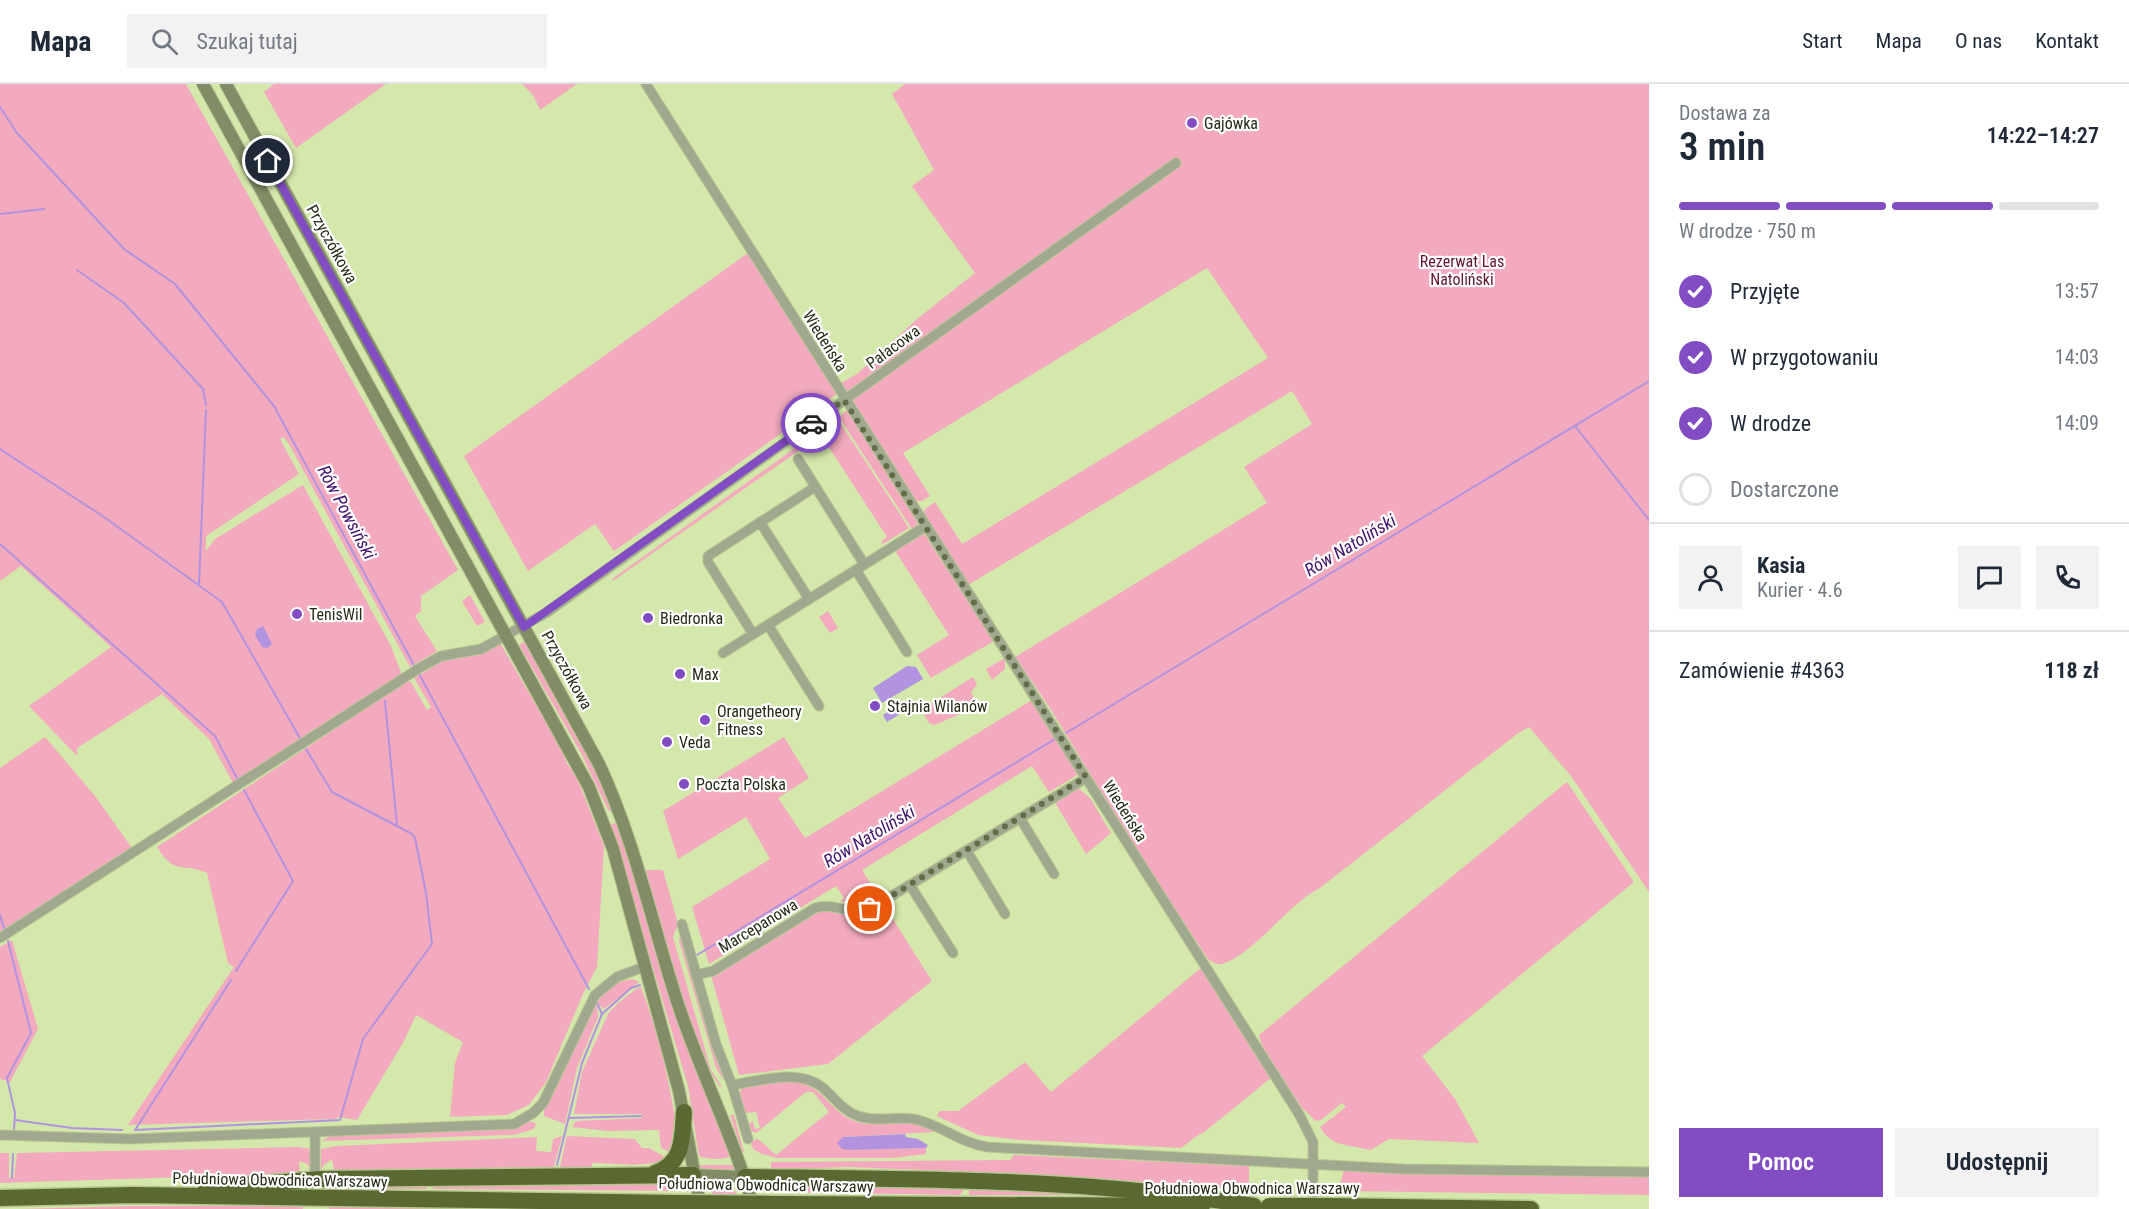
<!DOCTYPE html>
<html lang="pl">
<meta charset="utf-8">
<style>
:root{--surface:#fff;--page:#f2f2f3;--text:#1f2937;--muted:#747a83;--line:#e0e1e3;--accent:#824cc3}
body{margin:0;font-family:"Roboto Condensed",sans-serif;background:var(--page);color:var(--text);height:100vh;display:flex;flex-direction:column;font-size:22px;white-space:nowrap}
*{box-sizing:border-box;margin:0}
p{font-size:20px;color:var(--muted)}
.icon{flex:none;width:33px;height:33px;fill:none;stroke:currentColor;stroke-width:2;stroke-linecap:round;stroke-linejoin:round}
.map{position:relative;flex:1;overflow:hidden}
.side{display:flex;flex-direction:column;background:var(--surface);width:480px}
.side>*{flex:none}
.pin{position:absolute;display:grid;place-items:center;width:51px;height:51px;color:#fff;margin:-26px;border:3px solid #fff;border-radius:50%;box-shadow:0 2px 6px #0007}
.courier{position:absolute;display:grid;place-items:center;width:60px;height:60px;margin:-30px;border:4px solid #824cc3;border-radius:50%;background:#fff;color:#222;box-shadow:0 2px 8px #0007}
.head em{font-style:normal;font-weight:600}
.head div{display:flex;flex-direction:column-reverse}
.head{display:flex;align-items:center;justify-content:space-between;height:102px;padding:0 30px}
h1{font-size:39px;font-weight:600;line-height:45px}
.bar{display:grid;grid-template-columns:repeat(4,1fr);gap:9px 6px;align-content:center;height:72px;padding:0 30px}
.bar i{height:8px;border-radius:4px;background:var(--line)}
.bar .selected{background:var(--accent)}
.bar p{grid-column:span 4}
.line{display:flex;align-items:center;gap:15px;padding:0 30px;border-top:2px solid var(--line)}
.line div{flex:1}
.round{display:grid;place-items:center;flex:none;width:63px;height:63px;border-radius:0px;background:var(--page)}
ol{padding:0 30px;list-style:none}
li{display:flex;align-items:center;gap:18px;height:66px}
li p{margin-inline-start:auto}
li .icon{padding:6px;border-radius:50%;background:var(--accent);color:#fff;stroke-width:4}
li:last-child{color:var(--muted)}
li i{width:33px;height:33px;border:3px solid var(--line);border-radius:50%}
.cta{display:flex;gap:12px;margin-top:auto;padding:12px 30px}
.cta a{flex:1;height:69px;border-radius:0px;background:var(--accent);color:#fff;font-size:24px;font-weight:600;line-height:69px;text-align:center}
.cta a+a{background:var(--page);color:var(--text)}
header{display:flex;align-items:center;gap:36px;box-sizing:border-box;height:84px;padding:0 30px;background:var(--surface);border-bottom:2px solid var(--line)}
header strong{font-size:28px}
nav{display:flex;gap:33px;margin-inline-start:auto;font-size:21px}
.search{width:420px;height:54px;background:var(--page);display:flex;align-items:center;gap:15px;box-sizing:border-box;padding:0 21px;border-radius:0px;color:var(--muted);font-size:22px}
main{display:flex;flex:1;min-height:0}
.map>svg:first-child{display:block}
</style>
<header>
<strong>Mapa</strong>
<div class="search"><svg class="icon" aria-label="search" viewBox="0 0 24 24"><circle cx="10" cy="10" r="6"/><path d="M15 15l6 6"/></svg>Szukaj tutaj</div>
<nav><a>Start</a><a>Mapa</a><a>O nas</a><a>Kontakt</a></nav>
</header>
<main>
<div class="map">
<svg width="1649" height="1125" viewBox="0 0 1649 1125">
<rect width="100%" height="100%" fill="#d5e8ab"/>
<g fill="#f3aabe">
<polygon points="0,0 186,0 458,486 421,512 421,527 415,532 437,567 410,583 290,362 284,353 280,355 299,390 206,452 206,467 215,455 303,401 391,562 402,591 233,699 209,655 162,610 77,664 77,672 29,622 111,563 21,482 0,497"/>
<polygon points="274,0 386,0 296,64 264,8"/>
<polygon points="522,0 577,0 540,26 533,11"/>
<path d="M905,0h744v808l-78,-116 -42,-49 -12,7 -197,154c-32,16 -61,61 -95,75 -7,3 -11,0 -17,-4l-67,-101 -91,-150 -35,-51 252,-154 -23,-36 68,-43 -20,-33 -324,194 -45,-71 2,-5 10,-7 27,42 306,-186 -61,-90 -304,185 27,43 -8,5h-7l-65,-101 331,-236 -4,-6 -331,236 -7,-10 18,-10 60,-55 58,-46 -63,-87 22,-16 -42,-76z"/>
<polygon points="748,169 837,310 614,467 595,440 528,487 464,372"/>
<polygon points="847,326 918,435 917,441 912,445 839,333"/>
<polygon points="837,334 909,444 883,460 881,458 887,453 821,351 613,497 612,495"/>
<polygon points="923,448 994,557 931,594 917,571 949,551 894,465"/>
<polygon points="470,511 485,538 477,542 462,517"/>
<polygon points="828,527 838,544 830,549 819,533"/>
<polygon points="525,557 585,664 615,727 613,729 608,726 581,669 519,561"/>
<path d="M500,559l62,107 5,14 8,9 29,73 -7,121 -14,27 -37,88 -17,23 -22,10 -57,2 5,-54 8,-21 -47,-27 -12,26 -47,79 -18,-3 -5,2 -206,6 106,-158 -6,-4 -21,-90c-27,-12 -31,4 -50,-26l250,-166 4,1 16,28 4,-3 -17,-29 37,-22 23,-1z"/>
<polygon points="1005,574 1005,585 992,596 986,585"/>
<polygon points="973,593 977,601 971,608 978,622 935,641 930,640 921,626"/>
<polygon points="1032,616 1079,690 1049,708 1032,682 862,786 879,813 863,821 840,817 844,814 836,802 709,880 692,823 770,775 746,733 678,775 663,727 784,653 809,694 778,714 805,754"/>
<polygon points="45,653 95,712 132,764 0,848 0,684"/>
<path d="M1567,698l67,100 -212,174 33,43 24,44 -90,-4 -18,11c-20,-5 -41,-3 -51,-23l26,-20 -4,-4 -21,17 -5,1 -14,-13 -40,-62 -3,-11z"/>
<polygon points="1077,703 1090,714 1111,749 1086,770 1054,717"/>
<path d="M620,739l113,333c-11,4 -25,4 -34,0l-11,-70 -78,-262z"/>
<path d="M645,786h18l15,54 -5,13 38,133 11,17h-2c-37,-52 -56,-155 -75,-217z"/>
<polygon points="884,821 932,897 828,980 739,991 711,891 817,828"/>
<polygon points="681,849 725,990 722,991 723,996 716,984 679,857"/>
<polygon points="12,856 38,945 10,998 0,995 0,863"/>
<polygon points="1201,884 1272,993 1202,1050 1201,1049 1181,1064 1021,1056 978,1051 937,1032 939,1027 958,1027 1025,978 1051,1008"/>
<polygon points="633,895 639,898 604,925 597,919 598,933 577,984 565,1040 544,1032 544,1024 598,912 614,899"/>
<path d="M641,903c18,48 31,102 37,154l-8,11 -9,-4 -2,-18 -51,1 -36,-4 4,-6 66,-3v-4h-68l8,-42 25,-56c3,-7 27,-27 34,-29z"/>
<path d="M786,996c40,3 41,32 71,42 23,7 59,-10 77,10l-91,5 7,13 76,-2v6l-33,4h-116l-15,-4 -9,-5 -3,-7 8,-3 18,16 53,-43 -16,-20h-7l-50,41 -7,-3 -1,-6 5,-3 2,8 5,-1 -4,-16 -10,1c-7,-7 -10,-20 -2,-27z"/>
<polygon points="730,1031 734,1031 744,1068 742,1068"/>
<polygon points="529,1037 536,1039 534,1045 514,1051 321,1057 332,1051 500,1046"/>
<polygon points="562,1052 554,1083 334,1086 332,1075 324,1081 321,1087 321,1065 337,1062 537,1053 536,1067 551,1068 553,1055"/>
<path d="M567,1052l68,3 7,9h7l18,10c-19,11 -54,5 -75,5v4h-32z"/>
<polygon points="297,1063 312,1065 312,1088 307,1080 299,1077 300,1088 276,1090 0,1099 0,1069 9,1069 9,1094 14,1094 17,1069"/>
<polygon points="1014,1071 1249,1082 1249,1106 1026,1090 847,1083 771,1086 771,1078 1010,1076"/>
<polygon points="700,1081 737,1081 736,1086 700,1086"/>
<polygon points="1344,1086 1426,1090 1649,1092 1649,1111 1338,1107"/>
<polygon points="674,1096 673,1107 434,1105 427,1100 427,1105 330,1105 330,1100"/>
<polygon points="771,1101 960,1102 1104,1111 969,1111 969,1104 966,1103 960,1111 773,1108"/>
<polygon points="721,1102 733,1105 739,1113 709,1115 714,1106"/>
<polygon points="329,1121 670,1125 329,1125"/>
<polygon points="131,1122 303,1122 303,1125 20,1125"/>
</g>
<g fill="#b193e0">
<polygon points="263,542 272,560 267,564 262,563 255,551 257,545"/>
<polygon points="907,582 916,583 923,595 882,619 873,604"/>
<polygon points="905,617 910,624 887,638 883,631"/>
<polygon points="905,1050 906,1053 918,1055 928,1061 926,1064 850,1066 842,1065 837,1059 843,1053"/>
</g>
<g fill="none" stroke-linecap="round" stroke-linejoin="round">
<g stroke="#b193e0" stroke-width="2">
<polyline points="0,23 17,49 124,165 175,200 274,322 415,583"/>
<polyline points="0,130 44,125"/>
<polyline points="77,186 124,219 203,305 206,321"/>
<polyline points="1575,342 1649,436"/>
<polyline points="0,365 104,433 222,518 301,656"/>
<polyline points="0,460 215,652 238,696"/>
<polyline points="199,500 206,326"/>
<polyline points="418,588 589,905"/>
<polyline points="385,617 397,742"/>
<polyline points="1066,649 1649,297"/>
<polyline points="0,831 5,847"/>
<polyline points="8,857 31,949 7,994 15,1029 14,1045"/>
<polyline points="697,871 1055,655"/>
<polyline points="236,887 293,797 244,706"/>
<polyline points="597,919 602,930"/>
<polyline points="569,1034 641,1032"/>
<polyline points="15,1036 72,1044 122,1046"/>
<polyline points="135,1046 340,1036 363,955 432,860 426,809 415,754 412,750 332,708 306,665"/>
<polyline points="135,1046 231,896"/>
<polyline points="557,1081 582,979 602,930 631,904 640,901"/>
<polyline points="12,1094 13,1070"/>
</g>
<defs>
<g id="street">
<polyline points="646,0 1299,1030 1313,1058 1313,1124"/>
<polyline points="798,375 864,480"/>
<polyline points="760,438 809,515"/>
<polyline points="856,486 907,568"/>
<polyline points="768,541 819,622"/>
<polyline points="753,550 708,478 708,472 815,403"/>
<polyline points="723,569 926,442"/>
<polyline points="1020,734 1054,790"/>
<polyline points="967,767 1005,830"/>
<polyline points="910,801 953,869"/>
<polyline points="682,840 716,960 732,1001 748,1055"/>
<polyline points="0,854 421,583 441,572 481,565 546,529 1176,79"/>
<path d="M696,891l17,-4 102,-63c19,-6 37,8 55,1l216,-131"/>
<path d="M732,1001c28,-4 66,-17 90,2 12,10 21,24 36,29 19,7 40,-1 60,4 24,6 43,23 69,27l416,22 246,3"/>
<polyline points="0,1051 130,1055 514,1040 533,1029 543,1019 595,911 617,893 646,882"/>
<polyline points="315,1088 315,1049"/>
</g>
<g id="secondary">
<polyline points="203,0 589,703 613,765 679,1007 701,1125"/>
<path d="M226,0l373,680c35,75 52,155 77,234 23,72 58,139 78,211"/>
<polyline points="693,1091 745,1093"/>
</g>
<g id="highway">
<path d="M655,1089c29,-10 27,-35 29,-61"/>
<path d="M745,1093c170,2 341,1 509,29"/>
<polyline points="206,1104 321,1095 693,1091"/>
<polyline points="0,1114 133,1111 676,1119"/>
<polyline points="777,1120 1202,1122"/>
<polyline points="1328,1122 1531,1125"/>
</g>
</defs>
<use href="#street" stroke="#b5c690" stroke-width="11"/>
<use href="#secondary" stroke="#b5c690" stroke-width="14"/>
<use href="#highway" stroke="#b5c690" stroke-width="19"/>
<use href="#street" stroke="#a0a88f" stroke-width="9"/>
<use href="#secondary" stroke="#828d67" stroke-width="12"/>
<use href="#highway" stroke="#5a6931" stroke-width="16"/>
<defs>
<g id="highway-bridge">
<polyline points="676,1119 777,1120"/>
<polyline points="1269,1122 1328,1122"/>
</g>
</defs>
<use href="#highway-bridge" stroke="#b5c690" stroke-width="19" stroke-linecap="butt"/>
<use href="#highway-bridge" stroke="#5a6931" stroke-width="16"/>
</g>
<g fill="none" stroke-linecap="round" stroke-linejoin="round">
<polyline stroke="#636d49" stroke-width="6" stroke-dasharray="0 10.8" points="811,339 844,316 1086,693 870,825"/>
<polyline stroke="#824cc3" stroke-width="8" points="268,77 524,543 811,339"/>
</g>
<g fill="#824cc3" stroke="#fff" stroke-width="2">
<circle cx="1192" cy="39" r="6"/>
<circle cx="297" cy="530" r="6"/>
<circle cx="648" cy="534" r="6"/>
<circle cx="680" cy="590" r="6"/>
<circle cx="875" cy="622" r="6"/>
<circle cx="705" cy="636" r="6"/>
<circle cx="667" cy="658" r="6"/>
<circle cx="684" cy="700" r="6"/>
</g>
<g text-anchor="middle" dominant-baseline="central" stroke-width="4.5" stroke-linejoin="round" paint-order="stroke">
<g font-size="16" fill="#252b14" stroke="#fff" text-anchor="start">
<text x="1204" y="39">Gajówka</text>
<text x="309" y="530">TenisWil</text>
<text x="660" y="534">Biedronka</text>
<text x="692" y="590">Max</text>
<text x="887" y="622">Stajnia Wilanów</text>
<text x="717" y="627">Orangetheory<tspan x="717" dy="18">Fitness</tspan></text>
<text x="679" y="658">Veda</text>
<text x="696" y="700">Poczta Polska</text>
</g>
<g font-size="16" fill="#252b14" stroke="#fff">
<text transform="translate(332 160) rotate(61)">Przyczółkowa</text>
<text transform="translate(825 257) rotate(58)">Wiedeńska</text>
<text transform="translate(893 263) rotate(-36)">Pałacowa</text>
<text transform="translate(567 586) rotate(61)">Przyczółkowa</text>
<text transform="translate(1125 727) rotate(58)">Wiedeńska</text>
<text transform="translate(758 842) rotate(-31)">Marcepanowa</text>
<text transform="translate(280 1096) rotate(1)">Południowa Obwodnica Warszawy</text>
<text transform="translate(766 1101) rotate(1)">Południowa Obwodnica Warszawy</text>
<text x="1252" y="1104">Południowa Obwodnica Warszawy</text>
</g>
<g font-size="16" fill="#631333" stroke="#fff">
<text x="1462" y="177">Rezerwat Las<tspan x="1462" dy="18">Natoliński</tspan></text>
</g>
<g font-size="18" font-style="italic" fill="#43146f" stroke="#fff">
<text transform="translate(347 428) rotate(62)">Rów Powsiński</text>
<text transform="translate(1350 461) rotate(-31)">Rów Natoliński</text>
<text transform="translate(869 752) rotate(-31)">Rów Natoliński</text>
</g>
</g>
</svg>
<div class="pin" style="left:870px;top:825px;background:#ea580c"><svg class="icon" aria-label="bag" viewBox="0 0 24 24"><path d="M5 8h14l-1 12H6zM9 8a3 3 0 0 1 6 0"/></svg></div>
<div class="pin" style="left:268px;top:77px;background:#1f2937"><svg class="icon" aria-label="home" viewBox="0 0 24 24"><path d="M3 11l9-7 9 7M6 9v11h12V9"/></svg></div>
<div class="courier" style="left:811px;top:339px"><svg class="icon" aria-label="car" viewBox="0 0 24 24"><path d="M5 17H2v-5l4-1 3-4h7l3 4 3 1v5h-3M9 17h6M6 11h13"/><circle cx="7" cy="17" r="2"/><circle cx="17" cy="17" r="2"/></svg></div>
</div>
<section class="side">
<div class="head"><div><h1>3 min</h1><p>Dostawa za</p></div><em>14:22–14:27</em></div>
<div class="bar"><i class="selected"></i><i class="selected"></i><i class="selected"></i><i></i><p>W drodze · 750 m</p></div>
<ol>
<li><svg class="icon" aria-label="check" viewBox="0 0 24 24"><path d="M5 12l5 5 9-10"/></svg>Przyjęte<p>13:57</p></li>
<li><svg class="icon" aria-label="check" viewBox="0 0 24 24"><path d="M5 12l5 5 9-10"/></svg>W przygotowaniu<p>14:03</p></li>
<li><svg class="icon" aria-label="check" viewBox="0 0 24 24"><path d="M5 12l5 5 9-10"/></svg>W drodze<p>14:09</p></li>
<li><i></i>Dostarczone</li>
</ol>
<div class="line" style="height:108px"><a class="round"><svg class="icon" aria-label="person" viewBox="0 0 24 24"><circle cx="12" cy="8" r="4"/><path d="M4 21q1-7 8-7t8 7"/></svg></a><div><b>Kasia</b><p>Kurier · 4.6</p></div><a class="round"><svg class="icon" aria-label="chat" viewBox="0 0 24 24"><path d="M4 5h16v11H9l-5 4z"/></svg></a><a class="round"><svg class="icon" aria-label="phone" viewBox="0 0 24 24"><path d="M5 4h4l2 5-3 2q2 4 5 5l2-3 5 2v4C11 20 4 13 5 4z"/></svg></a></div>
<div class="line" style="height:78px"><div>Zamówienie #4363</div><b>118 zł</b></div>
<div class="cta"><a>Pomoc</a><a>Udostępnij</a></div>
</section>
</main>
